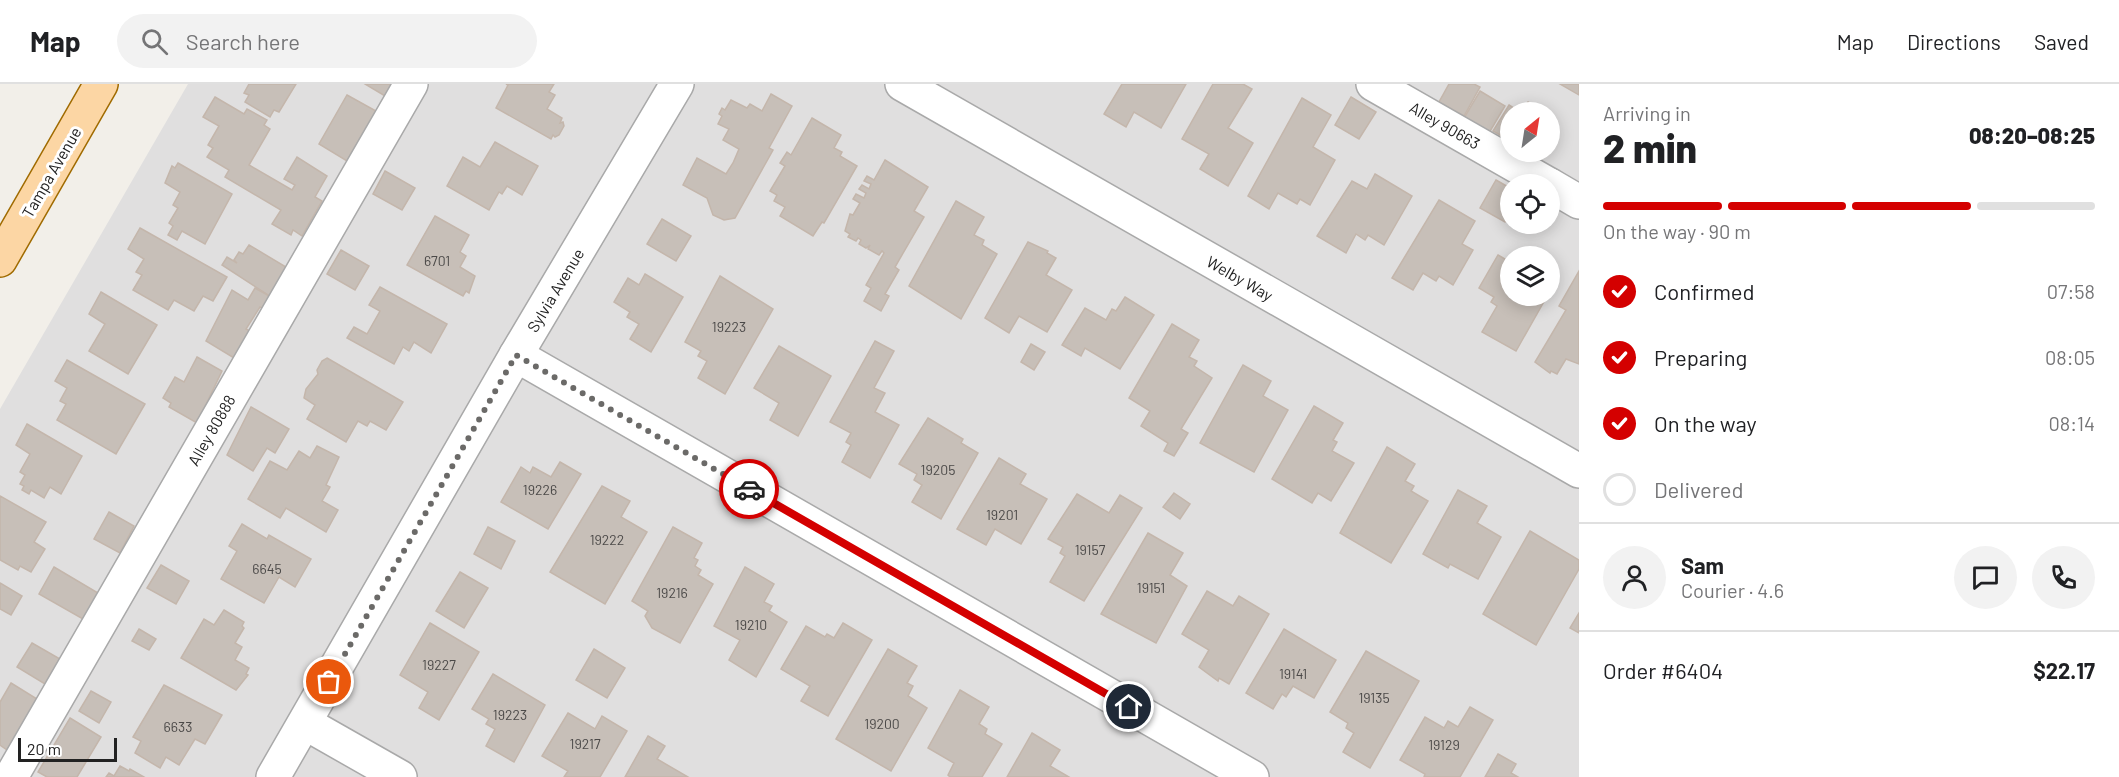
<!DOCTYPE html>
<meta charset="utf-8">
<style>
:root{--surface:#fff;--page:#f2f2f2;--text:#202124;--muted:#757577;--line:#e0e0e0;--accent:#d40000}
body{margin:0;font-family:Barlow,sans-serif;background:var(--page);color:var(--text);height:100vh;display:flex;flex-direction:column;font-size:22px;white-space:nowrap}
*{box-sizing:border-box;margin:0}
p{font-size:20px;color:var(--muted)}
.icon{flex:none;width:33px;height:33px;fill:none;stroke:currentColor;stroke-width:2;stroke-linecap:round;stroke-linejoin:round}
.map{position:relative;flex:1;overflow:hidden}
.details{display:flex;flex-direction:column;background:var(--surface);width:540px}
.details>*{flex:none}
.needle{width:39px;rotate:30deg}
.tools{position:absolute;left:1500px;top:18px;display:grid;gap:12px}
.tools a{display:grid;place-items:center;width:60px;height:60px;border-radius:50%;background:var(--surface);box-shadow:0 3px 15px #0003;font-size:30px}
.scale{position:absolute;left:18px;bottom:15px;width:99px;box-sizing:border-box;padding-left:6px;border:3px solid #222;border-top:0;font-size:16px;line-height:21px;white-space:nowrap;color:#222;-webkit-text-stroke:4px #fff;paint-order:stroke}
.pin{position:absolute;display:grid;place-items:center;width:51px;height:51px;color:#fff;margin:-26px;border:3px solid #fff;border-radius:50%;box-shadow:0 2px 6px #0007}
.courier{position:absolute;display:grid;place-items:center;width:60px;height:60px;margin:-30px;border:4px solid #d40000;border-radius:50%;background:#fff;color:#222;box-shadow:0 2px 8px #0007}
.overview em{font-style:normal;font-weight:800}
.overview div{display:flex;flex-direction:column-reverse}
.overview{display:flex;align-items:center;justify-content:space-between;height:102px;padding:0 24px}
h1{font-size:39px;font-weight:800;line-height:45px}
.bar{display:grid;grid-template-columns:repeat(4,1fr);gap:9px 6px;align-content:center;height:72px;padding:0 24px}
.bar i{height:8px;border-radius:4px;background:var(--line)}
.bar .selected{background:var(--accent)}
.bar p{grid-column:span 4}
.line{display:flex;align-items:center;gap:15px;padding:0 24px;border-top:2px solid var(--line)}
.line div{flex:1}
.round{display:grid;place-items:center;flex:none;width:63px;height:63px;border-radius:32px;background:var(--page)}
ol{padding:0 24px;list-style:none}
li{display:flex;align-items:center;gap:18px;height:66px}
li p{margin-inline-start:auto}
li .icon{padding:6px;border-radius:50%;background:var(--accent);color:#fff;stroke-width:4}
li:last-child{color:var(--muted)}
li i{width:33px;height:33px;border:3px solid var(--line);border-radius:50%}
header{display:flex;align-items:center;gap:36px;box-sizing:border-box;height:84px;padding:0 30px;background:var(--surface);border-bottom:2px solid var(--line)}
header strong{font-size:28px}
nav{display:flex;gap:33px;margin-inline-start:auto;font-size:21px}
.search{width:420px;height:54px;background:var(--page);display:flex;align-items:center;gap:15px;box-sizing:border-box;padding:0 21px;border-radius:33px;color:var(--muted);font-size:22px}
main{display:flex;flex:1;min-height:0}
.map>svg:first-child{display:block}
</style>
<header>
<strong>Map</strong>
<div class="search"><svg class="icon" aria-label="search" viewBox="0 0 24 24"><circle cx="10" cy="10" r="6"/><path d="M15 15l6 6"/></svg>Search here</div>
<nav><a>Map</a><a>Directions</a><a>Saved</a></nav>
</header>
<main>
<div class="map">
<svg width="1579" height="693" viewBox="0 0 1579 693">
<rect width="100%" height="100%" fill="#f2efe9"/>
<path fill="#e0dfdf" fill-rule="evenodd" d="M188,0h1391v693h-1579v-368zM1510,28h40v40h-40zM1510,100h40v40h-40zM1510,172h40v40h-40z"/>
<g fill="#c7bfb8" stroke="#c4b6ab" stroke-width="1.5">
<polygon points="249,0 296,0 279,28 274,26 270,33 245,18 249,11 244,9"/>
<polygon points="365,0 392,0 385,12"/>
<polygon points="506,0 554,0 549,8 555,11 547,25 562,34 560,39 563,38 564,42 559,51 555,53 553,51 551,55 496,24 508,1"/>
<polygon points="1122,0 1186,0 1161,44 1134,28 1126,43 1104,30"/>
<polygon points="1213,0 1243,0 1252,5 1228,44 1253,59 1228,102 1200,85 1209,70 1182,55"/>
<polygon points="1449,0 1474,0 1480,3 1464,32 1439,18"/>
<polygon points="1560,0 1579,0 1579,11"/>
<polygon points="1480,7 1505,22 1489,49 1464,34"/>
<polygon points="771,10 792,22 769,64 773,66 735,134 724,136 713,131 707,114 683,101 697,74 726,90 733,79 739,65 723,56 729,45 718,40 722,32 719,30 722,24 725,26 731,16 747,24 750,20 762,27"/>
<polygon points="347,11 376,27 347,77 319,60"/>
<polygon points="215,13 244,30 247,25 267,36 264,41 270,45 249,81 292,106 295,101 284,95 297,73 327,92 315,113 322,117 302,152 293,146 291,151 272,140 281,126 225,93 229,86 207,73 213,64 208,61 219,42 203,33"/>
<polygon points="1351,13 1376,28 1359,55 1335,41"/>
<polygon points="1302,14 1331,31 1313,63 1335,76 1310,121 1300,115 1297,120 1278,109 1269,125 1248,112"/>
<polygon points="1528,18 1546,28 1522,28"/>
<polygon points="1509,21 1520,28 1510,28 1510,48 1507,55 1493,47"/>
<polygon points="812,34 841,51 834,64 842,68 840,72 857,82 824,139 822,138 813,152 780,132 785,123 774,117 777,111 770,107 785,82 780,79 787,68 791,71"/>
<polygon points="495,58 538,82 522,111 507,102 502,110 499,108 489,126 447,102 463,73 480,83"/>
<polygon points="885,76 928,103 914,127 924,133 895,183 899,186 885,210 889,212 881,227 864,217 871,204 866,201 884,169 882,167 879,171 868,165 870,161 866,164 859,160 861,156 858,154 856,157 848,153 850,150 845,147 850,130 853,131 860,119 853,115 856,110 864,114 866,109 859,105 862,101 869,105 871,100 864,97 867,92 874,96"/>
<polygon points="178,79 232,110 205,160 182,147 177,156 168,151 173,142 169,139 178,124 173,121 180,108 165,99 172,82 175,84"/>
<polygon points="385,87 415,104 402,126 373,110"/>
<polygon points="1375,90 1412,112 1384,161 1368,151 1365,156 1356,150 1346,169 1317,152 1352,97 1367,105"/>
<polygon points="1496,96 1510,104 1510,129 1505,138 1480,124"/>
<polygon points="1439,116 1475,137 1462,160 1473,166 1453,201 1439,192 1436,197 1423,189 1413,206 1392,194"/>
<polygon points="956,117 984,133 974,151 984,156 982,161 997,170 961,235 909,202"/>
<polygon points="435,132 469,151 460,168 466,172 460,183 475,192 469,209 466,207 463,212 407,181"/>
<polygon points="662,135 691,152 676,177 647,160"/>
<polygon points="140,144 227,193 213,217 203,212 194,227 174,216 168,226 133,206 142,191 136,188 144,175 128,165"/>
<polygon points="1028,158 1048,167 1047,169 1056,174 1046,191 1072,206 1047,248 1019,232 1009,249 985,234"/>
<polygon points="249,161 286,183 271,213 222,181 227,173 237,179 234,176 239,168 243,170"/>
<polygon points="341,166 369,182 355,206 327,190"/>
<polygon points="1498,171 1510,178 1510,212 1546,214 1516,267 1482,248 1497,222 1491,218 1494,213 1479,204"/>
<polygon points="1579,187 1579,280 1566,275 1557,290 1551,287 1550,289 1535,278 1566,226 1559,222"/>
<polygon points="645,190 683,213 651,268 630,255 639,240 627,233 630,228 614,218 628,194 639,201"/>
<polygon points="720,192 773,225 725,310 698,294 707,277 698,272 701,267 685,258"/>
<polygon points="380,203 447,240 431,269 414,258 409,267 403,263 394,280 347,254 354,243 367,250 380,227 369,221"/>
<polygon points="255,204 271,213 264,225 260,223 246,245 250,247 234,274 206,257 232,206 248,216"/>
<polygon points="101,208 157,241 128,290 89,267 105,240 89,230"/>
<polygon points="1125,213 1154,231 1120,285 1085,264 1081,272 1062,261 1085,224 1106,236 1112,225 1116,227"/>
<polygon points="1172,240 1199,256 1189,273 1197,277 1194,282 1212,294 1181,345 1188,349 1174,372 1164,367 1168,359 1141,342 1150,327 1129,314"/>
<polygon points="875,257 894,267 874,304 885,309 875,328 899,341 870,394 842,378 851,361 846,358 851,349 830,338"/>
<polygon points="1031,260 1045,268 1034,286 1021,278"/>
<polygon points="779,262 831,292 798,352 770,336 779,319 754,304"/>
<polygon points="197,273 222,287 197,339 169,323 171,319 163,314 175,293 184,298"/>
<polygon points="327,274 403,318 386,346 370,337 367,342 358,337 346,358 307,335 315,321 304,314 306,305 318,290 317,286 322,277"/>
<polygon points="67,276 145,320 116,370 57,336 66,320 60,317 67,304 55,297"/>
<polygon points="1243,281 1271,297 1263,312 1288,326 1254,388 1200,359"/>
<polygon points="1314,322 1343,339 1333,356 1337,358 1332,367 1354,379 1331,417 1318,409 1312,419 1272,395"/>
<polygon points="251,323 289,345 275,369 267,364 253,387 227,371"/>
<polygon points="928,334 963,355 961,359 978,369 941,435 912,418 922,401 914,396 917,390 899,380"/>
<polygon points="27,340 82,372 61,410 50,403 44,414 31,406 29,410 22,406 24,402 20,400 25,391 20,388 30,370 16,361"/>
<polygon points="317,362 339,373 326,401 330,403 322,417 338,426 326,448 286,424 280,434 248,415 270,377 287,386 299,367 310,374"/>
<polygon points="1387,363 1415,380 1405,397 1414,402 1411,407 1428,417 1391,479 1340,449"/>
<polygon points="999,374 1026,390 1020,400 1047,415 1021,460 995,445 986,461 957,445"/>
<polygon points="560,378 581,390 548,445 501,418 521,383 530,389 533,383 551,393"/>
<polygon points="602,402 630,417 621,433 647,448 605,520 550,488"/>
<polygon points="1458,406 1487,422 1477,439 1501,453 1478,495 1450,480 1448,484 1423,470"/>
<polygon points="1174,409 1190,420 1180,435 1163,423"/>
<polygon points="1077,410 1109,429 1120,411 1142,424 1084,517 1050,498 1065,472 1060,469 1063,463 1048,455"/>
<polygon points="0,412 46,438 34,458 45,465 31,488 20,482 18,486 0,476"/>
<polygon points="109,428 134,442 120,469 94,455"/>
<polygon points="242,440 267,455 269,451 311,475 295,503 279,493 264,519 221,495 237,467 229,462"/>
<polygon points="488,443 515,457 501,485 474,470"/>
<polygon points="673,443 702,459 694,474 698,476 695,482 701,486 698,491 713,500 680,559 652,544 645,532 648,527 632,517"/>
<polygon points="1530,447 1579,476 1579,485 1536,561 1483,530"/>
<polygon points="1148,449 1183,469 1170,491 1187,502 1156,559 1101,530"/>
<polygon points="161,481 189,497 176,520 147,504"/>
<polygon points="54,483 98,509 83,535 39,510"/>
<polygon points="745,483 774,500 764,518 772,522 769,527 787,538 756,593 729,576 740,556 714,542"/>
<polygon points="460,488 488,504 464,544 436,527"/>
<polygon points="0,499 22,512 11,531 0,525"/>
<polygon points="1207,507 1233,522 1239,512 1269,530 1229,600 1219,594 1218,597 1199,583 1209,566 1182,550"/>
<polygon points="224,526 244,538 242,542 244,544 235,559 242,563 235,576 249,584 246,590 248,591 236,606 181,574 204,535 214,541"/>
<polygon points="1579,529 1579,549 1570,544"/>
<polygon points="430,539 479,568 439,636 419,624 428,608 400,591"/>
<polygon points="843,539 872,556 828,632 801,617 810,602 781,585 806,542 825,553 827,550 834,554"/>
<polygon points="139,545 156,555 149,566 132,557"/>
<polygon points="1284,545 1336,576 1314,614 1293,602 1286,613 1282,610 1273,625 1246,609"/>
<polygon points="32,559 60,575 45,600 17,583"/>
<polygon points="594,565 625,584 607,614 576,596"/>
<polygon points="888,565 917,582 907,599 913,602 908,612 927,624 891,687 836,655"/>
<polygon points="1366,567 1419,597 1370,684 1343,668 1354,649 1346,644 1348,639 1330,628"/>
<polygon points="493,590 545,621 514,678 486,662 495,645 486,640 489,635 472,625"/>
<polygon points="11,599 37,615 7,666 0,661 0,618"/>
<polygon points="164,601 222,631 205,660 195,655 179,681 166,673 160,684 135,669 141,657 133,653"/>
<polygon points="960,606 989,623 979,640 987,645 985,650 1002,660 982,693 950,693 948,691 954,679 928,664"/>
<polygon points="91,607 111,618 99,639 79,627"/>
<polygon points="1470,623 1493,636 1460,693 1424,693 1425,690 1400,676 1425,633 1444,644 1448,637 1458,643"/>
<polygon points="568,629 595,645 602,632 627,647 600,693 564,693 568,687 542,672"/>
<polygon points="70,634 101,653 77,693 47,693 38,688"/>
<polygon points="1032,649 1060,666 1050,682 1069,693 1007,693"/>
<polygon points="648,652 665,662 657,675 688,693 625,693"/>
<polygon points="1498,670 1516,680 1511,689 1518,693 1485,693"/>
<polygon points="120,682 129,687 130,685 144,693 106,693 109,689 114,692"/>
</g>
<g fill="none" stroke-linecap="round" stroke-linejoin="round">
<defs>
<g id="minor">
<polyline points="902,0 1579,387"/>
<polyline points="1373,0 1548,100"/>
<polyline points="1550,101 1579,118"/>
<polyline points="516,271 1252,693"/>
<polyline points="305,639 400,693"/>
<polyline points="11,693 411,0"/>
<polyline points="273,693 516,271 677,0"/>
</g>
<polyline id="major" points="0,176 101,0"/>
</defs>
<use href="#minor" stroke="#a9a9a9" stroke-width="36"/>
<use href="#major" stroke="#a06b00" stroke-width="36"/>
<use href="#minor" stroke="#fff" stroke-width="33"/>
<use href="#major" stroke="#fcd6a4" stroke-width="33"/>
</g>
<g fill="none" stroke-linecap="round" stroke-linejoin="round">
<polyline stroke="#6b6a68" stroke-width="6" stroke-dasharray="0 10.8" points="329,598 516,271 749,405"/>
<polyline stroke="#d40000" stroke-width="8" points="749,405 1129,623"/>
</g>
<g text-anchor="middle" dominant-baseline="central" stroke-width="6" stroke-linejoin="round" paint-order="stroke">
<g font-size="14" fill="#4b4948">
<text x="437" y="176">6701</text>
<text x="729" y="242">19223</text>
<text x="938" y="385">19205</text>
<text x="540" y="405">19226</text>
<text x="1002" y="430">19201</text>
<text x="607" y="455">19222</text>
<text x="1090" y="465">19157</text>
<text x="267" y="484">6645</text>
<text x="1151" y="503">19151</text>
<text x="672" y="508">19216</text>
<text x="751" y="540">19210</text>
<text x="439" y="580">19227</text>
<text x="1293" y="589">19141</text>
<text x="1374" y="613">19135</text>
<text x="510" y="630">19223</text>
<text x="882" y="639">19200</text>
<text x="178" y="642">6633</text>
<text x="585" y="659">19217</text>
<text x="1444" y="660">19129</text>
</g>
<g font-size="16" fill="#222" stroke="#fff">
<text transform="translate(1445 41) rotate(30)">Alley 90663</text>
<text transform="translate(51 88) rotate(-60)">Tampa Avenue</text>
<text transform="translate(1240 194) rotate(30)">Welby Way</text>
<text transform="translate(555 206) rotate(-59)">Sylvia Avenue</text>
<text transform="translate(211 346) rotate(-60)">Alley 80888</text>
</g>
</g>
</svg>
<div class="tools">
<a><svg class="needle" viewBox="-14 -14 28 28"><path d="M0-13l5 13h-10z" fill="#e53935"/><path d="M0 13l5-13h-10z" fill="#757577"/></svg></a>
<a><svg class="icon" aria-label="locate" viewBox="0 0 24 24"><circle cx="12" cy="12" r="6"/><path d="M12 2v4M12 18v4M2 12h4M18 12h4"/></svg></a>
<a><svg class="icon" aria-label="layers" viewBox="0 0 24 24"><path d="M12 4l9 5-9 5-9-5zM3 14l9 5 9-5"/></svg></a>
</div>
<div class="scale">20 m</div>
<div class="pin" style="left:329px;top:598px;background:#ea580c"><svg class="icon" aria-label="bag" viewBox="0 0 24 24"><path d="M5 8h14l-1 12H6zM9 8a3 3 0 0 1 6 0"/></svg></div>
<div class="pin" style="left:1129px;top:623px;background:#1f2937"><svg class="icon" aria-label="home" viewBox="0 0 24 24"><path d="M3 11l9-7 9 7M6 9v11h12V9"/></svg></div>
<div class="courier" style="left:749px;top:405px"><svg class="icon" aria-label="car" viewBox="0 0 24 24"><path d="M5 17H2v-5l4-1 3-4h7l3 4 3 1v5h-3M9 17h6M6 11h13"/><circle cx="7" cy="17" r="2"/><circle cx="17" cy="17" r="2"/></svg></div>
</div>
<section class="details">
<div class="overview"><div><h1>2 min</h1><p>Arriving in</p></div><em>08:20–08:25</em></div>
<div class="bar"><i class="selected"></i><i class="selected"></i><i class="selected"></i><i></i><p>On the way · 90 m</p></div>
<ol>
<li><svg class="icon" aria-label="check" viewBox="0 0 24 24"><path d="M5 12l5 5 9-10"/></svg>Confirmed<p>07:58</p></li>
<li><svg class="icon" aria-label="check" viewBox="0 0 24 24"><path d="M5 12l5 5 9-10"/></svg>Preparing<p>08:05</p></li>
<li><svg class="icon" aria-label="check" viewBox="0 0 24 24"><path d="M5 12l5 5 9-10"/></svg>On the way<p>08:14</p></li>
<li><i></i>Delivered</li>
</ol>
<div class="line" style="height:108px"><a class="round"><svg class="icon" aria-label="person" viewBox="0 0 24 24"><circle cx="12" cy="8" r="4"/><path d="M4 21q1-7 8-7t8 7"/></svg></a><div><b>Sam</b><p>Courier · 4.6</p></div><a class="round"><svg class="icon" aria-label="chat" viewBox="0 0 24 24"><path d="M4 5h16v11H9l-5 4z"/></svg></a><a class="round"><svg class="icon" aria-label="phone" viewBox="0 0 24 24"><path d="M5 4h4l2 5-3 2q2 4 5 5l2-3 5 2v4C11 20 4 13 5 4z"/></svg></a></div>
<div class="line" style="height:78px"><div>Order #6404</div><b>$22.17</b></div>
</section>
</main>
